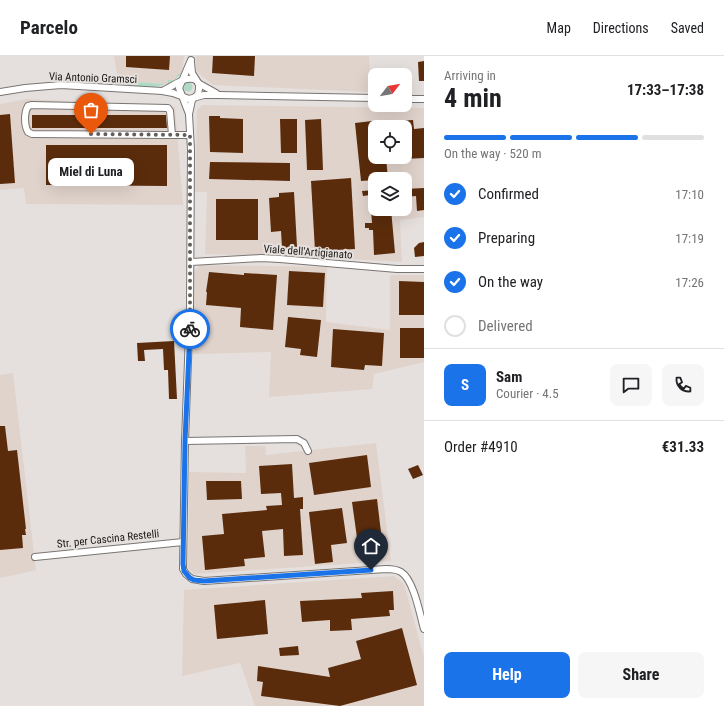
<!DOCTYPE html>
<meta charset="utf-8">
<style>
:root{--surface:#fff;--page:#f6f6f6;--text:#202124;--muted:#757577;--line:#e0e0e0;--accent:#1a73e8}
body{margin:0;font-family:"Roboto Condensed",sans-serif;background:var(--page);color:var(--text);height:100vh;display:flex;flex-direction:column;font-size:15px;white-space:nowrap}
*{box-sizing:border-box;margin:0}
p{font-size:13px;color:var(--muted)}
.icon{flex:none;width:22px;height:22px;fill:none;stroke:currentColor;stroke-width:2;stroke-linecap:round;stroke-linejoin:round}
.map{position:relative;flex:1;overflow:hidden}
.sheet{display:flex;flex-direction:column;background:var(--surface);width:300px}
.sheet>*{flex:none}
.needle{width:26px;rotate:59deg}
.buttons{position:absolute;left:368px;top:12px;display:grid;gap:8px}
.buttons a{display:grid;place-items:center;width:44px;height:44px;border-radius:8px;background:var(--surface);box-shadow:0 4px 16px #0002;font-size:20px}
.pin{position:absolute;display:grid;place-items:center;width:34px;height:34px;color:#fff;margin:-41px -17px;border-radius:50% 50% 50% 0;rotate:-45deg;box-shadow:0 0 4px #0007}
.pin .icon{rotate:45deg}
.courier{position:absolute;display:grid;place-items:center;width:40px;height:40px;margin:-20px;border:3px solid #1a73e8;border-radius:50%;background:#fff;color:#222;box-shadow:0 1px 5px #0007}
.bubble{position:absolute;height:28px;border-radius:8px;background:var(--surface);box-shadow:0 4px 16px #0002;font-size:13px;font-weight:700;line-height:28px;text-align:center}
.overview em{font-style:normal;font-weight:700}
.overview div{display:flex;flex-direction:column-reverse}
.overview{display:flex;align-items:center;justify-content:space-between;height:68px;padding:0 20px}
h1{font-size:26px;font-weight:700;line-height:30px}
.bar{display:grid;grid-template-columns:repeat(4,1fr);gap:6px 4px;align-content:center;height:48px;padding:0 20px}
.bar i{height:5px;border-radius:3px;background:var(--line)}
.bar .active{background:var(--accent)}
.bar p{grid-column:span 4}
.line{display:flex;align-items:center;gap:10px;padding:0 20px;border-top:1px solid var(--line)}
.line div{flex:1}
.round{display:grid;place-items:center;flex:none;width:42px;height:42px;border-radius:8px;background:var(--page)}
ol{padding:0 20px;list-style:none}
li{display:flex;align-items:center;gap:12px;height:44px}
li p{margin-inline-start:auto}
li .icon{padding:4px;border-radius:50%;background:var(--accent);color:#fff;stroke-width:4}
li:last-child{color:var(--muted)}
li i{width:22px;height:22px;border:2px solid var(--line);border-radius:50%}
.action{display:flex;gap:8px;margin-top:auto;padding:8px 20px}
.action a{flex:1;height:46px;border-radius:8px;background:var(--accent);color:#fff;font-size:16px;font-weight:700;line-height:46px;text-align:center}
.action a+a{background:var(--page);color:var(--text)}
header{display:flex;align-items:center;gap:24px;box-sizing:border-box;height:56px;padding:0 20px;background:var(--surface);border-bottom:1px solid var(--line)}
header strong{font-size:19px}
nav{display:flex;gap:22px;margin-inline-start:auto;font-size:14px}
main{display:flex;flex:1;min-height:0}
.map>svg:first-child{display:block}
</style>
<header>
<strong>Parcelo</strong>
<nav><a>Map</a><a>Directions</a><a>Saved</a></nav>
</header>
<main>
<div class="map">
<svg width="424" height="650" viewBox="0 0 424 650">
<rect width="100%" height="100%" fill="#e5e0dd"/>
<g fill="#e0d3cc" fill-rule="evenodd">
<polygon points="114,0 184,0 182,17 168,28 118,25"/>
<polygon points="196,0 369,0 371,36 213,29 196,15"/>
<polygon points="27,43 175,51 183,149 26,148 24,132 0,134 0,48"/>
<path d="M202,49l222,3v109l-24,3 2,42 -69,-4 -128,-4 2,-62h-12l2,-82zM375,71h30v30h-30zM375,123h30v30h-30z"/>
<polygon points="200,209 327,211 326,266 390,274 390,219 424,219 424,306 374,318 372,333 269,341 271,296 193,298 194,216"/>
<polygon points="13,317 36,514 0,522 0,319"/>
<polygon points="376,387 391,505 194,518 188,512 189,416 246,417 245,390 265,390 266,399"/>
<polygon points="394,520 404,528 424,601 424,650 255,650 240,607 182,620 184,534"/>
</g>
<g fill="#afdbc6">
<path d="M182,17c-18,20 -40,13 -64,11v-3l50,3v-4h6l4,-6z"/>
<circle cx="188" cy="31" r="4.5"/>
</g>
<g fill="#5a2c0c">
<polygon points="126,0 170,0 169,14 126,11"/>
<polygon points="213,0 255,0 254,20 212,17"/>
<polygon points="424,5 424,25 419,25 418,6"/>
<polygon points="10,58 15,127 0,128 0,59"/>
<polygon points="32,59 166,59 167,72 32,72"/>
<polygon points="209,60 220,60 220,62 243,63 243,97 210,96"/>
<polygon points="280,63 297,63 297,97 281,97"/>
<polygon points="321,63 323,114 307,114 305,64"/>
<polygon points="413,64 414,73 424,72 424,102 405,103 405,71 396,71 396,65"/>
<polygon points="372,65 373,74 375,73 375,101 386,101 388,123 361,125 355,67"/>
<polygon points="46,89 167,89 167,130 46,129"/>
<polygon points="210,106 290,107 290,125 209,123"/>
<polygon points="351,122 355,193 315,195 311,125"/>
<polygon points="424,132 424,154 417,155 416,140 405,141 405,133"/>
<polygon points="375,134 375,153 391,153 395,197 374,199 373,174 369,174 369,172 365,172 365,167 372,167 370,139 363,140 362,135"/>
<polygon points="294,136 297,191 282,192 281,175 271,176 269,142 279,141 279,137"/>
<rect x="216" y="143" width="42" height="41"/>
<polygon points="424,186 424,200 415,201 414,192 419,187"/>
<polygon points="289,215 325,217 323,251 287,249"/>
<polygon points="209,216 244,219 244,217 277,219 273,274 240,271 241,252 206,249 207,236 206,236"/>
<polygon points="399,225 424,226 424,259 399,259"/>
<polygon points="288,261 321,264 317,301 300,299 301,293 285,291"/>
<rect x="400" y="272" width="24" height="30"/>
<polygon points="333,273 384,277 382,310 365,309 364,314 331,311"/>
<polygon points="174,285 177,343 169,343 168,314 164,314 163,293 144,294 145,305 138,305 137,287"/>
<polygon points="0,370 5,370 8,395 17,394 26,473 25,473 26,479 22,479 23,492 0,494"/>
<polygon points="367,399 371,431 314,439 309,407"/>
<polygon points="292,408 294,442 303,441 303,453 300,453 303,499 284,500 283,473 262,475 265,501 244,503 245,510 205,514 202,480 224,478 222,458 267,454 266,450 282,449 281,437 261,438 259,410"/>
<polygon points="418,409 423,419 413,423 408,413"/>
<polygon points="206,425 241,425 242,443 207,444"/>
<polygon points="377,443 383,493 359,496 352,446"/>
<polygon points="342,452 347,487 331,489 333,506 315,508 309,456"/>
<polygon points="393,535 394,554 389,554 390,560 351,563 352,574 330,575 330,564 302,566 300,545 362,542 361,537"/>
<polygon points="265,544 268,578 217,583 214,549"/>
<polygon points="402,572 417,629 340,650 261,640 263,626 257,625 258,610 330,621 328,612 361,603 356,585"/>
<polygon points="298,590 299,599 280,600 279,592"/>
</g>
<g fill="none" stroke-linecap="round" stroke-linejoin="round">
<defs>
<g id="minor">
<path d="M191,4l-12,28 10,26 2,36 -1,157 -5,134 -2,128 3,5 6,5 12,2 182,-12c5,0 10,0 15,3 13,8 19,43 23,57"/>
<polyline points="198,27 216,37"/>
<path d="M164,34c10,-4 21,-15 32,-10"/>
<polyline points="0,36 25,32 61,29 162,35 173,37 189,43 204,39 219,39 375,42"/>
<polyline points="405,43 424,43"/>
<polyline points="189,58 192,44 198,38 199,33 199,28 192,17 191,6"/>
<path d="M172,79l-2,-24 -2,-3 -136,-3 -4,1c-4,7 -4,19 0,26l4,2 133,1h25"/>
<polyline points="191,206 261,202 280,203 397,213 424,213"/>
<polyline points="185,385 297,383 304,387 308,395"/>
<polyline points="35,501 183,486"/>
</g>
</defs>
<use href="#minor" stroke="#797572" stroke-width="8"/>
<use href="#minor" stroke="#fff" stroke-width="6"/>
</g>
<g fill="none" stroke-linecap="round" stroke-linejoin="round">
<polyline stroke="#615e5c" stroke-width="4" stroke-dasharray="0 7.2" points="91,78 190,79 190,273"/>
<polyline stroke="#1a73e8" stroke-width="5" points="190,273 185,385 183,508 184,515 190,522 194,524 204,525 371,514"/>
</g>
<g text-anchor="middle" dominant-baseline="central" stroke-width="4" stroke-linejoin="round" paint-order="stroke">
<g font-size="11" fill="#1a1817" stroke="#e5e0dd">
<text transform="translate(93 22) rotate(2)">Via Antonio Gramsci</text>
<text transform="translate(308 196) rotate(4)">Viale dell'Artigianato</text>
<text transform="translate(108 483) rotate(-6)">Str. per Cascina Restelli</text>
</g>
</g>
</svg>
<div class="buttons">
<a><svg class="needle" viewBox="-14 -14 28 28"><path d="M0-13l5 13h-10z" fill="#e53935"/><path d="M0 13l5-13h-10z" fill="#757577"/></svg></a>
<a><svg class="icon" aria-label="locate" viewBox="0 0 24 24"><circle cx="12" cy="12" r="6"/><path d="M12 2v4M12 18v4M2 12h4M18 12h4"/></svg></a>
<a><svg class="icon" aria-label="layers" viewBox="0 0 24 24"><path d="M12 4l9 5-9 5-9-5zM3 14l9 5 9-5"/></svg></a>
</div>
<div class="pin" style="left:91px;top:78px;background:#ea580c"><svg class="icon" aria-label="bag" viewBox="0 0 24 24"><path d="M5 8h14l-1 12H6zM9 8a3 3 0 0 1 6 0"/></svg></div>
<div class="pin" style="left:371px;top:514px;background:#1f2937"><svg class="icon" aria-label="home" viewBox="0 0 24 24"><path d="M3 11l9-7 9 7M6 9v11h12V9"/></svg></div>
<div class="courier" style="left:190px;top:273px"><svg class="icon" aria-label="bike" viewBox="0 0 24 24"><circle cx="6" cy="16" r="4"/><circle cx="18" cy="16" r="4"/><path d="M6 16l4-8h5l3 8M10 8l3 8H6M13 5h3"/></svg></div>
<div class="bubble" style="left:48px;top:102px;width:86px">Miel di Luna</div>
</div>
<section class="sheet">
<div class="overview"><div><h1>4 min</h1><p>Arriving in</p></div><em>17:33–17:38</em></div>
<div class="bar"><i class="active"></i><i class="active"></i><i class="active"></i><i></i><p>On the way · 520 m</p></div>
<ol>
<li><svg class="icon" aria-label="check" viewBox="0 0 24 24"><path d="M5 12l5 5 9-10"/></svg>Confirmed<p>17:10</p></li>
<li><svg class="icon" aria-label="check" viewBox="0 0 24 24"><path d="M5 12l5 5 9-10"/></svg>Preparing<p>17:19</p></li>
<li><svg class="icon" aria-label="check" viewBox="0 0 24 24"><path d="M5 12l5 5 9-10"/></svg>On the way<p>17:26</p></li>
<li><i></i>Delivered</li>
</ol>
<div class="line" style="height:72px"><b class="round" style="background:var(--accent);color:#fff">S</b><div><b>Sam</b><p>Courier · 4.5</p></div><a class="round"><svg class="icon" aria-label="chat" viewBox="0 0 24 24"><path d="M4 5h16v11H9l-5 4z"/></svg></a><a class="round"><svg class="icon" aria-label="phone" viewBox="0 0 24 24"><path d="M5 4h4l2 5-3 2q2 4 5 5l2-3 5 2v4C11 20 4 13 5 4z"/></svg></a></div>
<div class="line" style="height:52px"><div>Order #4910</div><b>€31.33</b></div>
<div class="action"><a>Help</a><a>Share</a></div>
</section>
</main>
